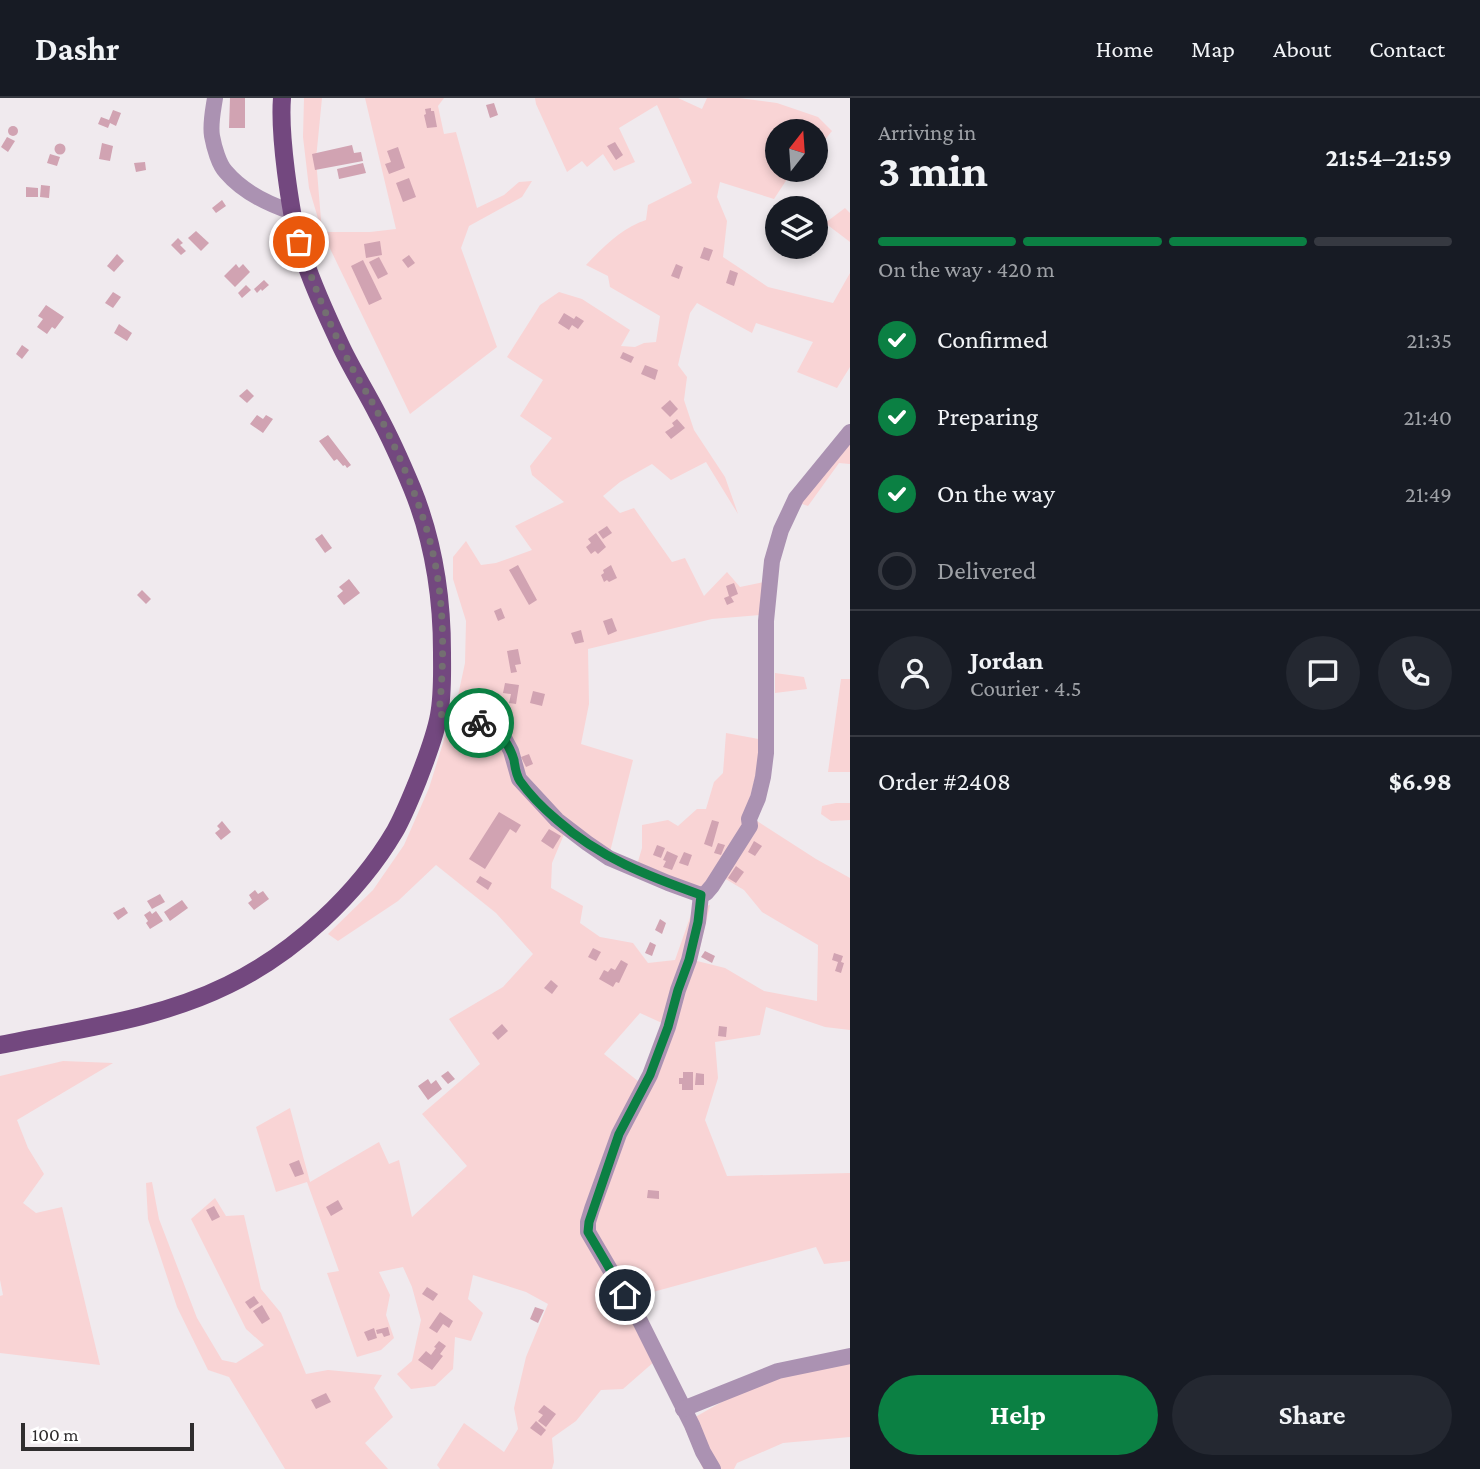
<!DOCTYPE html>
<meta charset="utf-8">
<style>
:root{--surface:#171b24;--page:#242831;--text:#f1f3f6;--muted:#9ea1a6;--line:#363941;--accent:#0b8043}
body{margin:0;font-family:"Crimson Pro",serif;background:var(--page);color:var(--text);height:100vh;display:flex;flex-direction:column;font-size:26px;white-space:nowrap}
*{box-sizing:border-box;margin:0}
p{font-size:23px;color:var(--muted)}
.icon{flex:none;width:38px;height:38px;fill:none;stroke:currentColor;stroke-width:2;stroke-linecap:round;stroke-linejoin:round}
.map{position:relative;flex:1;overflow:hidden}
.sheet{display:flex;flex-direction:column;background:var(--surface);width:630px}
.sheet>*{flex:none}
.needle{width:46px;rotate:17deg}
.controls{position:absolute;left:765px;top:21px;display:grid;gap:14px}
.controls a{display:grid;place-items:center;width:63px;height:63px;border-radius:50%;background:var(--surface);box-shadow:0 4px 10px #0003;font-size:35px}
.scale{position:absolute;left:21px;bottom:18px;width:173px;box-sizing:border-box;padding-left:7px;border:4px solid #2f2d2e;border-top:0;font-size:19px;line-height:24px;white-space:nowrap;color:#2f2d2e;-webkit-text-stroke:5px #fff;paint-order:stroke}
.pin{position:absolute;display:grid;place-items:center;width:60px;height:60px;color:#fff;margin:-30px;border:4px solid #fff;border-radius:50%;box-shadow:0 2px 7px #0007}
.courier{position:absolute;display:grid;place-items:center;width:70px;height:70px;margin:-35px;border:5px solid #0b8043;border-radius:50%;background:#fff;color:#222;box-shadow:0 2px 9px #0007}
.summary em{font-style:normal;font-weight:700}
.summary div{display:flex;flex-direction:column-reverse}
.summary{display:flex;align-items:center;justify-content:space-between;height:119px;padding:0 28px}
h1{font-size:46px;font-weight:700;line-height:52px}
.bar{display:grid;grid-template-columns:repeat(4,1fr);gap:10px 7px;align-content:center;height:84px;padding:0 28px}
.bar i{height:9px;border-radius:5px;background:var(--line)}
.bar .active{background:var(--accent)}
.bar p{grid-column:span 4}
.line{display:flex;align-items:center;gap:18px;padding:0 28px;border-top:2px solid var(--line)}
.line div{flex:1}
.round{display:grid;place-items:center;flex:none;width:74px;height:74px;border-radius:37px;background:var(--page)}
ol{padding:0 28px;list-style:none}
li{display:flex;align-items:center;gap:21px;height:77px}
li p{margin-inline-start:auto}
li .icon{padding:7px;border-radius:50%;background:var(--accent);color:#fff;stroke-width:4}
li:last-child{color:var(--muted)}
li i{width:38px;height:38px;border:4px solid var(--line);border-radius:50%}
.action{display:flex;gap:14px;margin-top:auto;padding:14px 28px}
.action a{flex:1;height:80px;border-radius:42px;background:var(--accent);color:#fff;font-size:28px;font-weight:700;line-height:80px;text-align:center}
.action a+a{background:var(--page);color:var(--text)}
header{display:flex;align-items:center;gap:42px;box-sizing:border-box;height:98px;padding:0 35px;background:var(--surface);border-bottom:2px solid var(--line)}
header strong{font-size:33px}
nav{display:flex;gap:38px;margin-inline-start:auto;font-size:24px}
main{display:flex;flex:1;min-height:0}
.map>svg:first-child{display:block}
</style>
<header>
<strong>Dashr</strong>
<nav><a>Home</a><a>Map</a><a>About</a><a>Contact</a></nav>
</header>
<main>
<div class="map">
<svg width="850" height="1371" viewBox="0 0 850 1371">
<rect width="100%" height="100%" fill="#f0eaee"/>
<g fill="#f9d4d5" fill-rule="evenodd">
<polygon points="304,0 322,0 316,61 322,134 370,134 396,131 365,0 444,0 438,8 444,36 456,34 477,110 504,97 519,84 532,83 522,99 469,128 461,150 497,249 410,316 322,134 309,90 303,39"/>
<path d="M535,0h143l24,11 5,-11h32l38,5 41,14 14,14 -8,10 -8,-3v-7h-39v39h16l-19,29 -54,-17 -3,15 10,24 -4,36 45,30 65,16 17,-30v94l-13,21 -40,-16 16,-30 -57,-19 -4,10 -55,-30 -7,10 -12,52 9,12 -3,23 10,30 31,47 13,37 -32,-52 -35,18 -19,-16 -32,18 -17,14 17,17 14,-5 38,54 13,-4 19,38 23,-24 13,15 24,-5 -4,33 -48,4 -124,30 1,55 -8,40 52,16 -23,92 -53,-40 -33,-34 -10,-38 -55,-28 -3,-7 9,-42 1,-42 -13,-42v-22l13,-16 15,24 15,-2 36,-13 -17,-24 49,-24 -32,-27 -2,-9 22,-28 -32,-22 23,-36 -36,-23 33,-52 19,-13 23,7 48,31 -9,16 14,1 9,-4 12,-1 4,-26 -50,-29 -2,-11 -22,-11c17,-18 36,-37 60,-45l2,-15 44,-22 -35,-78 -38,23 16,34 -21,9 -11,-17 -16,13 -5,-6 -15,11 -31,-68z"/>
<polygon points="845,110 850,115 850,144 825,125"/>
<polygon points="850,342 850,366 839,365 808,408 799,405"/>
<polygon points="775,575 804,579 807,591 775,595"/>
<polygon points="841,581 850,581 850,674 828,674"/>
<path d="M466,628l19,6 18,15 62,85 -13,31 -1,25 32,18 -3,17 20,14 33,6 15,20 27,-3 18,-51 17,-4 -13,56 28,7 39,23 53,10 1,-56 -56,-33 -18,-22 -20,-12 33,-57 59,38 34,19v152l-25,-3 -59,-20 -6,28 -45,7 3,36 -13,42 22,56 123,-3v88l-26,3 -8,-17 -181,50 28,57 -40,35 -22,1 -25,31 -24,17 2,24 -2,7h-112l-3,-4 27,-42 40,29 14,-23 -4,-21 12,-51 22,-53 -22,-12 -53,-17 -5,24 15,14 -12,28 -16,-4 -2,32 -18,17 -24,3 -14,-15 15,-13 9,-41 -9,-33 -9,-20 -24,5 11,23 -4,20 8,23 -13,12 -24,7 -30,-84 12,-2 -32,-89 -31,10 -20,-65 34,-19 20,74 69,-40 10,22 10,-4 13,57 55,-51 -45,-52 58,-50 -31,-45 54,-32 30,-33 -37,-41 -60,-48 -38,36 -60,40 -10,-7 45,-44 31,-45 25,-57 19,-61zM640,915l22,10 -14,66 -44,-35z"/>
<polygon points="726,635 764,642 743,729 706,789 698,791 637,767 642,750 642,727 668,722 678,728 697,711 706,711 714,684 723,675"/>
<polygon points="836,705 850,705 850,722 831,723 821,716 822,708"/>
<polygon points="63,963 113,965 17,1022 28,1050 44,1076 23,1105 36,1115 62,1109 100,1267 0,1255 0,1198 3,1197 0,1182 0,978"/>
<polygon points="152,1084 159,1121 197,1220 222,1262 236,1265 264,1247 246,1231 191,1121 215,1100 226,1118 244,1117 261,1191 281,1215 306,1276 328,1272 382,1277 374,1290 393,1319 365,1345 388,1371 285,1371 229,1279 208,1272 177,1209 148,1121 146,1085"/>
<polygon points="850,1260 850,1339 783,1345 737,1365 734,1371 703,1371 683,1326 741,1293 797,1272"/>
</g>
<g fill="#d1a3b2">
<polygon points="230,0 245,0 245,30 229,30"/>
<polygon points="494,5 498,17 490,20 486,7"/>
<polygon points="431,10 431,13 434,13 437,29 427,30 424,17 426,16 425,11"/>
<polygon points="113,12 121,15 116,28 110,25 108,30 98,26 101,19 109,22"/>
<circle cx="13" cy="33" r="5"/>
<polygon points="7,39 15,43 8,54 1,49"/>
<polygon points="615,44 623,57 616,62 607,48"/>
<polygon points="102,45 113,48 110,63 99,61"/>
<circle cx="60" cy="51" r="5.5"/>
<polygon points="352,47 354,55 361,54 363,63 315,72 312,56"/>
<polygon points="398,49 405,70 389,76 385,66 391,64 387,53"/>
<polygon points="50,56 60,59 57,68 47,65"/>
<polygon points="145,64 146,72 136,74 134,65"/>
<polygon points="363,65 366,75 339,81 337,71"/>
<polygon points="409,80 416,99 403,104 396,85"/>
<polygon points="41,87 50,88 49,100 40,99"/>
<polygon points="26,89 38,90 38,99 26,99"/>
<polygon points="222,102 226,108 216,115 212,110"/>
<polygon points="196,133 209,145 201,153 188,140"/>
<polygon points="178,140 183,145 180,147 186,153 181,157 171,147"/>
<polygon points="380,143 382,157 366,160 364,146"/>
<polygon points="704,149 713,152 709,163 700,160"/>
<polygon points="117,156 124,163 114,174 107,168"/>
<polygon points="409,157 415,165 408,170 402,162"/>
<polygon points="379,159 388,176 378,181 369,164"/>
<polygon points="363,162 382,201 369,207 351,168"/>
<polygon points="236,166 239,170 243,166 250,174 235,189 224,178"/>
<polygon points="676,166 683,169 679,181 671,178"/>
<polygon points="730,172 738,175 734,188 726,185"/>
<polygon points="264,182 269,187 262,193 261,191 257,195 254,191"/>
<polygon points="246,187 251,192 242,200 238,195"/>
<polygon points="113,194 121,199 113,210 105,205"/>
<polygon points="46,207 64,219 55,231 52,229 47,236 37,229 43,221 38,218"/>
<polygon points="564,215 574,221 576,218 584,223 578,231 572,227 569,232 558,225"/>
<polygon points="119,226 132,235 127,243 114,235"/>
<polygon points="22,247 29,252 22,261 16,256"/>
<polygon points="623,254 634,259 631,265 620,260"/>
<polygon points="645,267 658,272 655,282 641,276"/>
<polygon points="247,291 254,298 247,305 239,298"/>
<polygon points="670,302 678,311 670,319 661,310"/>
<polygon points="257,317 263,321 266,317 273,321 263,335 250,326"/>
<polygon points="677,321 685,330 671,341 665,334 674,328 672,325"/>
<polygon points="328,337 351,367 347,370 345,367 343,368 337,361 334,363 319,343"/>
<polygon points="607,428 612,435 603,441 598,434"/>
<polygon points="596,435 606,449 598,456 595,453 591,456 586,449 591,445 588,441"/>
<polygon points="322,436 332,450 325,455 315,441"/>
<polygon points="518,467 537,502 529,507 509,472"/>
<polygon points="611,467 617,480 609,484 607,482 604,484 601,477 604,475 603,472"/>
<polygon points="349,481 360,495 344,507 337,498 343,493 339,489"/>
<polygon points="734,485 738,496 731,499 734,504 727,507 724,500 729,498 726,488"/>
<polygon points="142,492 151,501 146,506 137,497"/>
<polygon points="501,510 505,520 498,523 494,513"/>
<polygon points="612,520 617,533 608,537 603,523"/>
<polygon points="581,532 584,544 575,546 571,535"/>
<polygon points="518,551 521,566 515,567 517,574 511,575 507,553"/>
<polygon points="505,585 519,587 516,606 509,605 511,596 503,595"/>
<polygon points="533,593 545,596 542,608 530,605"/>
<polygon points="529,656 533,666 526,669 521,659"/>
<polygon points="499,714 521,727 516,735 510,731 485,771 469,761"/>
<polygon points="712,722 719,724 712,749 704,746"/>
<polygon points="222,723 231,734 221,742 215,735 220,731 217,728"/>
<polygon points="549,731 561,738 553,751 541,743"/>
<polygon points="754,743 762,748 755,758 748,754"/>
<polygon points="718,745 725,747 721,757 714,755"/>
<polygon points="657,747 665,750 661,760 653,757"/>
<polygon points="667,753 678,758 672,772 663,769 666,763 663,762"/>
<polygon points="684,754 692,757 688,768 679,765"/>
<polygon points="736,768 744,774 736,785 728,780"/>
<polygon points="480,778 492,785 488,792 476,784"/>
<polygon points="255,792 258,796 263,793 269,801 254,812 248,805 252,802 249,797"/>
<polygon points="160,796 165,804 152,811 147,803"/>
<polygon points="182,802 188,810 170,823 164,814"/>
<polygon points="124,809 128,815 118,822 113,815"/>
<polygon points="150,813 152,816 156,813 163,823 150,831 146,825 148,823 144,817"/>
<polygon points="660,821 666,825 662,836 655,832"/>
<polygon points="650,844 656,847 652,858 645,855"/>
<polygon points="593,850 601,854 596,863 588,859"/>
<polygon points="705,853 715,858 712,865 701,859"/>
<polygon points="834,855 843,858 841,864 844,865 841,875 835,873 838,864 832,862"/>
<polygon points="621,862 628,866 619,885 616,884 613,889 599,881 604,872 608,874 611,870 615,872"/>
<polygon points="551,882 558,888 552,896 544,890"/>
<polygon points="502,926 508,933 498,942 492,935"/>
<polygon points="719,928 727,929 726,939 718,938"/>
<polygon points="448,973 455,981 448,986 441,978"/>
<polygon points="683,974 693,974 693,992 682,992 682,986 679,986 679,980 683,980"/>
<polygon points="696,975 704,976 704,987 695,987"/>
<polygon points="428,981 431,986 436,982 442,991 428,1002 418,988"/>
<polygon points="299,1062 304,1076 295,1079 289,1066"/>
<polygon points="648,1092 659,1093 659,1101 647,1100"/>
<polygon points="338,1102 343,1111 331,1118 326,1109"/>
<polygon points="214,1108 220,1119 212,1123 206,1112"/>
<polygon points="427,1189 438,1196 433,1203 422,1196"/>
<polygon points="254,1198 259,1205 250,1211 245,1204"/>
<polygon points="262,1207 270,1221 262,1226 253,1213"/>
<polygon points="535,1209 544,1212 538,1225 530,1221"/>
<polygon points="440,1214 453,1223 449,1230 443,1226 437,1235 429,1230"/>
<polygon points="388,1229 390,1237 384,1239 382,1235 377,1236 376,1232"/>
<polygon points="374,1230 377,1240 368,1243 364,1234"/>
<polygon points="439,1243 446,1248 440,1256 443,1258 432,1272 418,1262 426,1253 431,1257 436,1250 434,1249"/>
<polygon points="326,1295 331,1304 316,1311 311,1302"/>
<polygon points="544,1307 556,1316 546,1329 538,1323 543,1317 538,1314"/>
<polygon points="536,1323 546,1332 541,1338 530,1330"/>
</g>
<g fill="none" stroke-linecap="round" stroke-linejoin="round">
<g stroke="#ab92b2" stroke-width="16">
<path d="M215,0c-2,13 -5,26 -3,38 2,11 7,29 14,36 16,19 42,32 66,40"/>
<polyline points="439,616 489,628 503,638 511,653 519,681 557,722 587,745 609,760 668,785 701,797"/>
<polyline points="701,797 698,824 689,862 678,892 668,929 650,977 619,1036 592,1111 588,1124 588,1134 639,1221 692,1327 703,1354 713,1371"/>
<polyline points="701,797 706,795 712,788 750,728 749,721 758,700 763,679 766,655 766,523 772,463 781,432 796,400 850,334"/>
<polyline points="683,1311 778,1273 850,1258"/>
</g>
<path stroke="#73487f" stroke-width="18" d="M0,947c77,-16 157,-25 228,-60 66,-32 130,-91 167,-154 9,-16 16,-34 23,-51 8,-21 17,-43 21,-65 4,-21 3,-42 3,-63 0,-57 -8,-110 -30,-164 -10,-24 -21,-49 -34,-73 -12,-24 -27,-47 -38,-71 -16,-34 -32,-69 -42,-104 -6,-22 -9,-45 -12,-68 -3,-24 -6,-50 -4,-74"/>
</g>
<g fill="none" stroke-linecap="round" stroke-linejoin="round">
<path stroke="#736f71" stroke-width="7" stroke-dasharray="0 12.6" d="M299,144c12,35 25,70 42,104 10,22 24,43 36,65 20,39 39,81 51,123 17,58 17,120 11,180l40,9"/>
<path stroke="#0b8043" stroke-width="9" d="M479,625c19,6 29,18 35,37 1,7 2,15 6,21 10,14 24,28 37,39 43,38 91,56 144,75l-3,27 -9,38 -11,30 -10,37 -18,48 -31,59 -30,88 -1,10 37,63"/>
</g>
</svg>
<div class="controls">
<a><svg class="needle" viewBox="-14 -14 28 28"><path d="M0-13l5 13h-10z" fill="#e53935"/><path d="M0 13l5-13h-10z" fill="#9ea1a6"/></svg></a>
<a><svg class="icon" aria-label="layers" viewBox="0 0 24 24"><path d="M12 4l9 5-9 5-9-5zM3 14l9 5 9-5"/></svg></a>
</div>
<div class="scale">100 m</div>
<div class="pin" style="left:299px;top:144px;background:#ea580c"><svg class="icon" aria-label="bag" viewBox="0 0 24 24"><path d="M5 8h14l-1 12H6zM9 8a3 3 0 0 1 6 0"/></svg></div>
<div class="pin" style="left:625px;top:1197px;background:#1f2937"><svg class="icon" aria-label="home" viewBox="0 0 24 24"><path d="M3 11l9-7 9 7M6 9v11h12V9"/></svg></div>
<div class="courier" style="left:479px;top:625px"><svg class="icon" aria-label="bike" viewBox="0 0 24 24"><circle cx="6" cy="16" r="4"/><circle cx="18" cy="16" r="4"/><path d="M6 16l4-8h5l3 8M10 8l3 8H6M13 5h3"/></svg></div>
</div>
<section class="sheet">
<div class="summary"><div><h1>3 min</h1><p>Arriving in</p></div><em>21:54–21:59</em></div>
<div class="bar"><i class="active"></i><i class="active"></i><i class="active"></i><i></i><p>On the way · 420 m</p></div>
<ol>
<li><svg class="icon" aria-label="check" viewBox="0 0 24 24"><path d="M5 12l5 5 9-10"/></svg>Confirmed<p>21:35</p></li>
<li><svg class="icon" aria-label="check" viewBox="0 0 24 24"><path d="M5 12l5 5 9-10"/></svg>Preparing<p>21:40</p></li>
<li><svg class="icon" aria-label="check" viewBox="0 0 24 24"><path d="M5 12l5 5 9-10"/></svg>On the way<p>21:49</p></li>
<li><i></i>Delivered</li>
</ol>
<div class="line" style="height:126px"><a class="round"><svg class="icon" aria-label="person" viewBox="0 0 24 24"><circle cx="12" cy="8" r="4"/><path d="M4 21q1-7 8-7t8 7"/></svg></a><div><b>Jordan</b><p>Courier · 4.5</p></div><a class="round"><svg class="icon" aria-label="chat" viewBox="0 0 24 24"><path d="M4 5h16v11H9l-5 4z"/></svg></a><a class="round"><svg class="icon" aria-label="phone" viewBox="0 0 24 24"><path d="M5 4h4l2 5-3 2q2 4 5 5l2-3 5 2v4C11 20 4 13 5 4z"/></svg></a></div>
<div class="line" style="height:91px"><div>Order #2408</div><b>$6.98</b></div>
<div class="action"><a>Help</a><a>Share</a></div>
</section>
</main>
